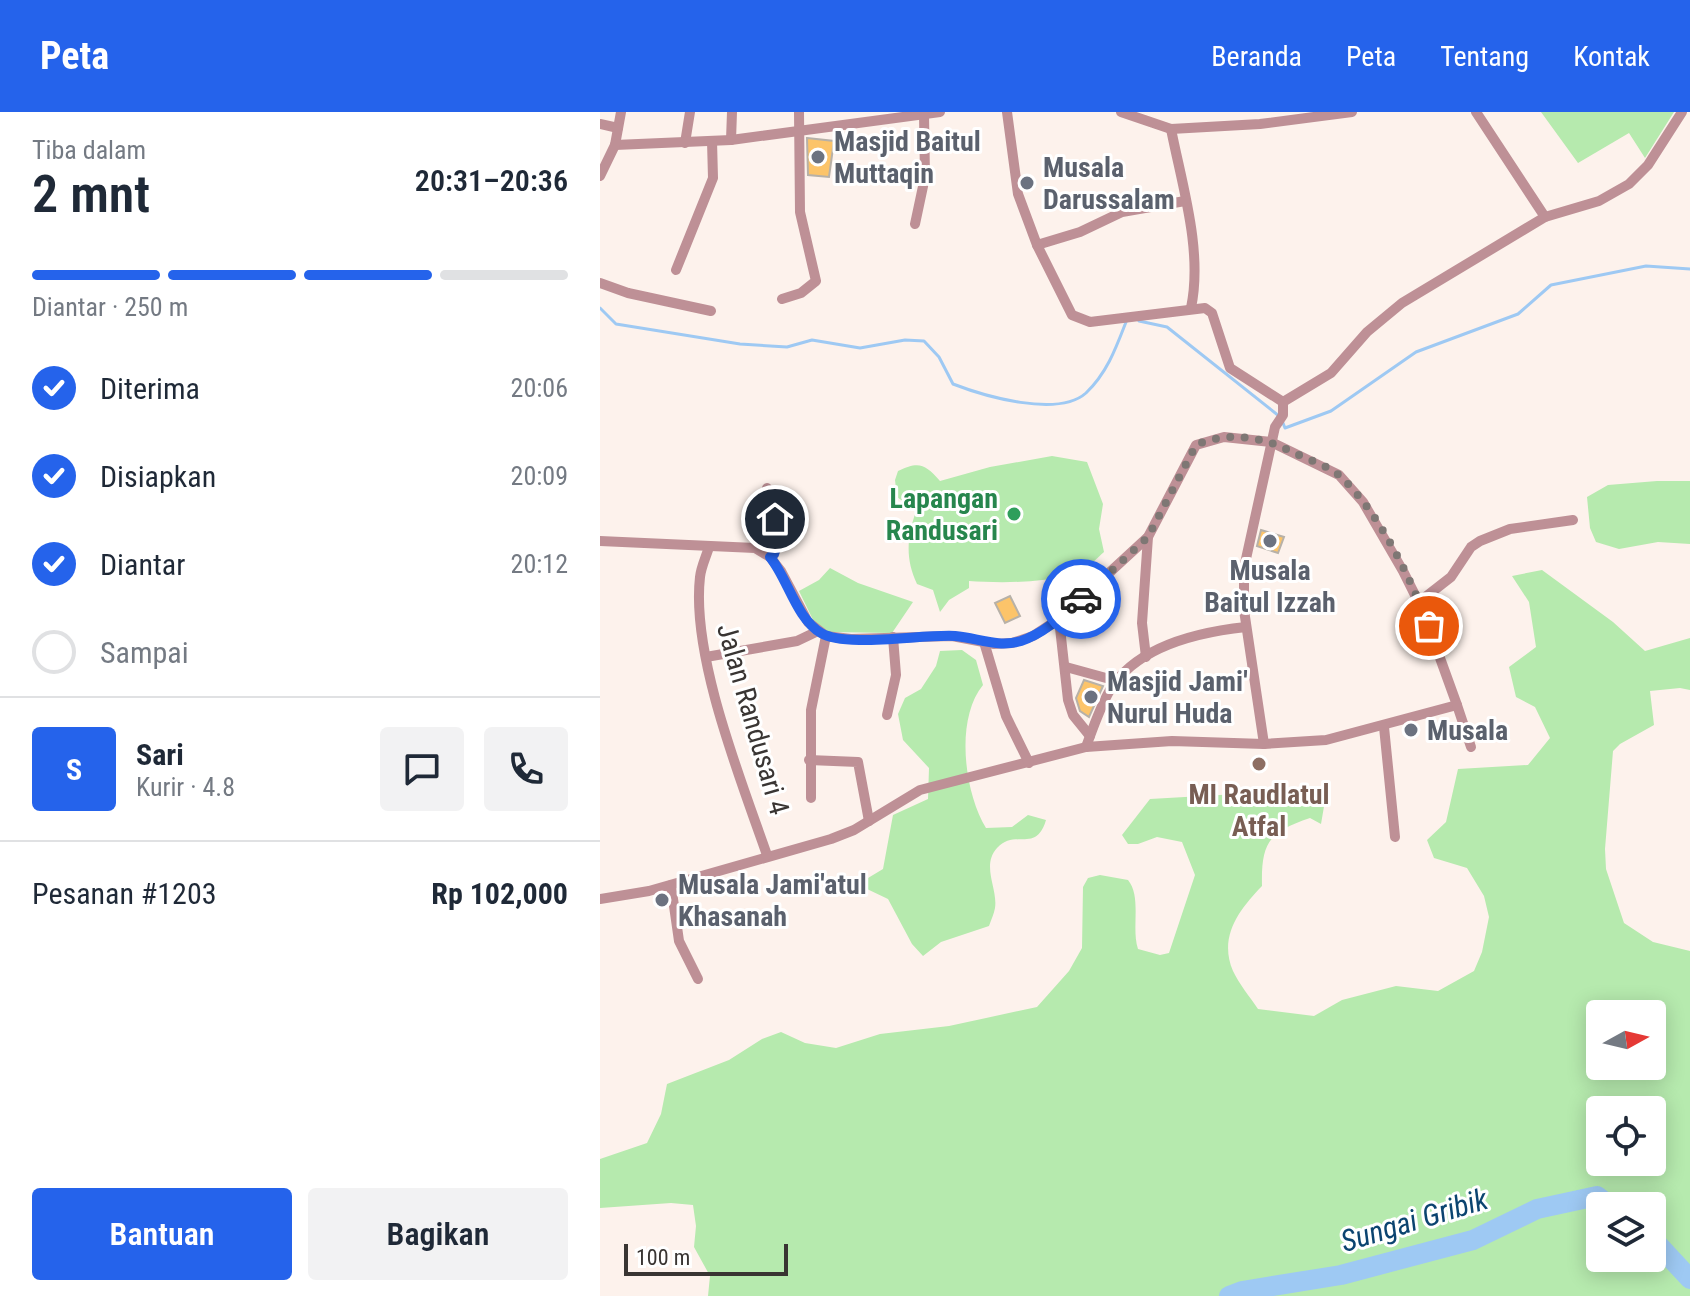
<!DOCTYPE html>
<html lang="id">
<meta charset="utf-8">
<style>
:root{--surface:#fff;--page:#f2f2f3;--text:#1f2937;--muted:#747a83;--line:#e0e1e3;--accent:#2563eb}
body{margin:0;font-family:"Roboto Condensed",sans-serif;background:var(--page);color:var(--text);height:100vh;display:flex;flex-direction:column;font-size:30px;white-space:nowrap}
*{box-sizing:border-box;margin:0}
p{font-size:26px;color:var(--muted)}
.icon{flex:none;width:44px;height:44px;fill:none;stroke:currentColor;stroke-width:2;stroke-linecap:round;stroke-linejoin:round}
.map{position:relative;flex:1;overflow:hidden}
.sheet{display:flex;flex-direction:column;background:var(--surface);width:600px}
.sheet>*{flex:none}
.needle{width:52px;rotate:82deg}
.fabs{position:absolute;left:986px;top:888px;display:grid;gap:16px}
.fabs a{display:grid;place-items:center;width:80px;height:80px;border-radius:8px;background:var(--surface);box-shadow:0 4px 20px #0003;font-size:40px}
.scale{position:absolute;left:24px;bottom:20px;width:164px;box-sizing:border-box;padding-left:8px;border:4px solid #393533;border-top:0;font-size:22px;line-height:28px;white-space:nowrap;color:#393533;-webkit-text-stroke:6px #fff;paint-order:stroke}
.pin{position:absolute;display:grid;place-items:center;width:68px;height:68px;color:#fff;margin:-34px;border:4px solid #fff;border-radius:50%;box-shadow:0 2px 8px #0007}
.courier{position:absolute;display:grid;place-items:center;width:80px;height:80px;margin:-40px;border:6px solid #2563eb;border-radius:50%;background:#fff;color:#222;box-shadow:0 2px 10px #0007}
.head em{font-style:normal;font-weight:600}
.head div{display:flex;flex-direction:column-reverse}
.head{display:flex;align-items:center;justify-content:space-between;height:136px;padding:0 32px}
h1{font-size:52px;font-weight:600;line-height:60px}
.bar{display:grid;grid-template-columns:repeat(4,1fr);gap:12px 8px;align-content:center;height:96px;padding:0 32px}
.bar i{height:10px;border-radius:6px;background:var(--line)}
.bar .current{background:var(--accent)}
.bar p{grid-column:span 4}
.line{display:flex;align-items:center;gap:20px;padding:0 32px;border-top:2px solid var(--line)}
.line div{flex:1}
.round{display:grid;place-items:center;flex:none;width:84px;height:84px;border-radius:8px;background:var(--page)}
ol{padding:0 32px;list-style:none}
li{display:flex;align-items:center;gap:24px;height:88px}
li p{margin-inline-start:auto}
li .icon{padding:8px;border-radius:50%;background:var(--accent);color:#fff;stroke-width:4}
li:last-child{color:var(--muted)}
li i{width:44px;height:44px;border:4px solid var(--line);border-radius:50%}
.button{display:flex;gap:16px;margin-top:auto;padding:16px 32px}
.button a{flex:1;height:92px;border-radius:8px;background:var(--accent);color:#fff;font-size:32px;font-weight:600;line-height:92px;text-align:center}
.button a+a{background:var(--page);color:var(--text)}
header{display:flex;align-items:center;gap:48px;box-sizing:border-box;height:112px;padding:0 40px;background:var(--accent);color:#fff}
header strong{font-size:38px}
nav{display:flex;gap:44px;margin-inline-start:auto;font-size:28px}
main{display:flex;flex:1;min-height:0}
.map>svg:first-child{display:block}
</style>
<header>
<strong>Peta</strong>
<nav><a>Beranda</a><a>Peta</a><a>Tentang</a><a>Kontak</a></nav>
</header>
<main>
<section class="sheet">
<div class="head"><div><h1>2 mnt</h1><p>Tiba dalam</p></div><em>20:31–20:36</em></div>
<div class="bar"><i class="current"></i><i class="current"></i><i class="current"></i><i></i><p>Diantar · 250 m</p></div>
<ol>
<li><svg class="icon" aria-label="check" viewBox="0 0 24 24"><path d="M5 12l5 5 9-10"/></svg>Diterima<p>20:06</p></li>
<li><svg class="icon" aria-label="check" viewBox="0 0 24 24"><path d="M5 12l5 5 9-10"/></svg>Disiapkan<p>20:09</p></li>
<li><svg class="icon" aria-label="check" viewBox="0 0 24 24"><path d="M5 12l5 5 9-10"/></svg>Diantar<p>20:12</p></li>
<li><i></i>Sampai</li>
</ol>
<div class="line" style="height:144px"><b class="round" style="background:var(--accent);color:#fff">S</b><div><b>Sari</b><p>Kurir · 4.8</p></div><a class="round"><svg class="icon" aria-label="chat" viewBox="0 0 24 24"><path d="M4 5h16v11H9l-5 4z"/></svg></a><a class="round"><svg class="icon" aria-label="phone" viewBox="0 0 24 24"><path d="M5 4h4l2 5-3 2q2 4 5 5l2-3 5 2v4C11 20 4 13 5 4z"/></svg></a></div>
<div class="line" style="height:104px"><div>Pesanan #1203</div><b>Rp 102,000</b></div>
<div class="button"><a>Bantuan</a><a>Bagikan</a></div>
</section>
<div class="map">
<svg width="1090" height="1184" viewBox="0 0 1090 1184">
<rect width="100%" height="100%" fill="#fdf2ec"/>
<g fill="#b6eaae" fill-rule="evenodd">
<polygon points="941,0 1074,0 1045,46 1029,21 978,51"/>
<path d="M452,344l35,6 16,42 -4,25 5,23c-7,6 -13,13 -20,17 -27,15 -85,14 -115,12v7l-20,12 -9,12 -7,-22 -16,-6c-12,-26 -10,-46 -1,-73l-19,-14 -2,-17 3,-9c21,-10 27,-7 42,10l50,-14z"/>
<polygon points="1057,369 1090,369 1090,432 1058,430 1019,437 996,430 990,416 987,385 1008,373"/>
<polygon points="230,456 258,471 313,490 292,521 229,520 216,514 199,479 219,468"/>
<path d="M942,458l71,52 32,29 45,-13v52l-10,-2 -30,3 4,34 -34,19 -7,7 -8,98 1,20 18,54 29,19 37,9v345h-982l2,-20 -16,-29 2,-21 -3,-21 -22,-2 -71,5v-49l47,-16 14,-29 6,-30 62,-24 33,-21 19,-7 24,11 31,5 44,-14 69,-8 88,-19 32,-36 13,-23 1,-61 5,-9 12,-3 28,5c14,17 3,48 10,69l22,6 9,-2 26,-78 -13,-33 -25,-5 -19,7h-10l-6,-9 28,-36 177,-10 -6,35 -11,-6c-41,14 -49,24 -48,68 -22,23 -44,50 -29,85 6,13 17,26 25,38l56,7 28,-16 54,-14 42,5 36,-20 8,-19 7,-35 -5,-21 -17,-28 -33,-10 -7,-18 19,-18 12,-53 70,-4 22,-27 -15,-31 -19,-10 -7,-30 27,-20 -7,-45 -17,-26zM1000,902h52v52h-52zM1000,998h52v52h-52zM1000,1094h52v52h-52z"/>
<path d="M362,538l14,10 7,25c-28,34 -19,107 3,143l26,-1 16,-12 18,5c-10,34 -31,8 -49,28 -16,18 1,40 -2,60 -1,6 -4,12 -6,18l-48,16 -18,14 -11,-12 -24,-45 -21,-10 1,-11 15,-9 10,-54 35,-16 1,-31 -26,-28 -5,-26 7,-16 16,-9 15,-23 4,-15z"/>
</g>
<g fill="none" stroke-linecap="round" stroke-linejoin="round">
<g stroke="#9ec9f3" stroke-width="3">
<path d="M0,196l16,16 124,20 47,3 25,-7 48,8 45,-8 19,1 15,16 14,27c31,12 105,34 133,9 21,-20 30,-45 40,-71"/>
<polyline points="539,209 567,215 679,304"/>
<polyline points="683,311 685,316 731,299 816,240 918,202 951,173 1046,154 1090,157"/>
</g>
<g stroke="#9ec9f3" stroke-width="20">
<polyline points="1052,1126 1090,1167"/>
<polyline points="629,1184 642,1179 741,1163 873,1128 937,1097 997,1084 1010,1094"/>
</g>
</g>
<g fill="#fcc46a" stroke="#b7b1a8" stroke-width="2">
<polygon points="207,26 234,29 229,65 208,63"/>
<polygon points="661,418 684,425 678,441 657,434"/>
<polygon points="410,484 420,504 405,511 395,491"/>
<polygon points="484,568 503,574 489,605 480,599 476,586"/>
</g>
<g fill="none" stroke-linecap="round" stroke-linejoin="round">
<g stroke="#be9096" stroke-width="10">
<polyline points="407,0 418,82 437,133 472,203 490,210 605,196 612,201 630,256 683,290"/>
<polyline points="521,0 571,17 660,12 752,0"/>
<polyline points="876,0 945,105"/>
<polyline points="0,12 18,16"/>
<path d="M571,17c11,56 32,122 20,179"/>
<polyline points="131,28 132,0"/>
<polyline points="85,31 90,0"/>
<polyline points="15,33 131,28 340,0"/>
<polyline points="0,64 15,33 21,0"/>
<polyline points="315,112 325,65 324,2"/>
<polyline points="437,133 480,120 522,100 585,89"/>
<polyline points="76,158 113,66 112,29"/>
<polyline points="0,171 28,181 111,199"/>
<polyline points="182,187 201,181 216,169 200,100 199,0"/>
<polyline points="683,290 731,261 767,220 802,191 945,105 999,89 1029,72 1048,53 1082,0"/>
<polyline points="167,376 179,426 174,442 170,445"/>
<polyline points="0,429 155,436 170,445 181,459 208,510 226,524 251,527 352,524 394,532 412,531 433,524 459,507 548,425 596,333 624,325 671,330 739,363 763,390 803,459 823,499 857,593 726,628 664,632 572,629 486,635 320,678 254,718 231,727 49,779 0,787"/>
<path d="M109,435c-3,10 -8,20 -9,30 -9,79 41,203 67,278"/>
<polyline points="819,490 851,465 871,435 880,429 910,417 973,408"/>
<polyline points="459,507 468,588 473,603 490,624"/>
<polyline points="384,530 406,604 429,651"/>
<polyline points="106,545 197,529 218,519"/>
<polyline points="546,545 542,511 548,425"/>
<polyline points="466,555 517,569"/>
<polyline points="857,593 871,635"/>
<polyline points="287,603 296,563 293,525"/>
<polyline points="784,615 795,725"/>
<polyline points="664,632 644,498 644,456 675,315 683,303 683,290"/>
<path d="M486,635c7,-19 14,-40 24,-57 27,-44 89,-58 136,-63"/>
<polyline points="209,648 258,650 269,709"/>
<polyline points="211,686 211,598 226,524"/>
<polyline points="71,773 79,829 98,867"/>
</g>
</g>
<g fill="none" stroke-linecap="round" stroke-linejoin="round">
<path stroke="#7e7774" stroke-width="8" stroke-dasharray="0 14.4" d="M481,487l67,-62 48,-92c28,-13 63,-9 90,4 17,9 42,16 55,28 40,38 68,99 88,149"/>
<path stroke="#2563eb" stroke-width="10" d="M175,407l4,19 -5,16 -4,3c18,22 26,61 51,76 25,15 101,1 134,3 23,2 43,12 66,5 24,-8 42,-26 60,-42"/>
</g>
<g fill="#6b7280" stroke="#fff" stroke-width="3">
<circle cx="218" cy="45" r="8"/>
<circle cx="427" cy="71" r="8"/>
<circle cx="670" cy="429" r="8"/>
<circle cx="491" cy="585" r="8"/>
<circle cx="811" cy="618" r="8"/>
<circle cx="62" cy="788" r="8"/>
</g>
<circle fill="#2e9e5b" stroke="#fff" stroke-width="3" cx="414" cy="402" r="8"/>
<circle fill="#8d6e63" stroke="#fff" stroke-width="3" cx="659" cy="652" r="8"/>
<g text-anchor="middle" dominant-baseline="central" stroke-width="6" stroke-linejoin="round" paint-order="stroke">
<g font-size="28" font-weight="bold" fill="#5b616d" stroke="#fff" text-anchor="start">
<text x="234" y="29">Masjid Baitul<tspan x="234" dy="32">Muttaqin</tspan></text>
<text x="443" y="55">Musala<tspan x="443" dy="32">Darussalam</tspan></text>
<text x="670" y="458" text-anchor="middle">Musala<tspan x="670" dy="32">Baitul Izzah</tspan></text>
<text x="507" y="569">Masjid Jami'<tspan x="507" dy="32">Nurul Huda</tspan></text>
<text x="827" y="618">Musala</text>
<text x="78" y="772">Musala Jami'atul<tspan x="78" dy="32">Khasanah</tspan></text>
</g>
<g font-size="28" font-weight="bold" fill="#27864d" stroke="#fff" text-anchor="end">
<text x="398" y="386">Lapangan<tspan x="398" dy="32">Randusari</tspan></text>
</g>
<g font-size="28" fill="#393533" stroke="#fff">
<text transform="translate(153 607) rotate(74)">Jalan Randusari 4</text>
</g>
<g font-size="28" font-weight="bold" fill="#785e54" stroke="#fff">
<text x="659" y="682">MI Raudlatul<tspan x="659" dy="32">Atfal</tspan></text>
</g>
<g font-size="30" font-style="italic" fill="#0b4470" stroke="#fff">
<text transform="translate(814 1108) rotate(-17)">Sungai Gribik</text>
</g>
</g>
</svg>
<div class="fabs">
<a><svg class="needle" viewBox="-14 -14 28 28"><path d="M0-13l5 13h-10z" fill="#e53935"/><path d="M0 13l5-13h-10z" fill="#747a83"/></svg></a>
<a><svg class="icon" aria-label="locate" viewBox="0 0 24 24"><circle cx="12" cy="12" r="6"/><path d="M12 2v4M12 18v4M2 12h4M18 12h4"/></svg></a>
<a><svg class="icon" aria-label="layers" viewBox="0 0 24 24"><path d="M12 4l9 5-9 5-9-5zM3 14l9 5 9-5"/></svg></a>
</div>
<div class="scale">100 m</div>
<div class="pin" style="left:829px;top:514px;background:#ea580c"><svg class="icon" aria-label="bag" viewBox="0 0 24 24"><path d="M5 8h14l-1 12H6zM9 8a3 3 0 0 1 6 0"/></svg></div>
<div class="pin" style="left:175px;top:407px;background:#1f2937"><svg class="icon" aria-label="home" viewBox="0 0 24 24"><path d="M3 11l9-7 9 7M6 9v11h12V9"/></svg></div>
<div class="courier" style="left:481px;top:487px"><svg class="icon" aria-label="car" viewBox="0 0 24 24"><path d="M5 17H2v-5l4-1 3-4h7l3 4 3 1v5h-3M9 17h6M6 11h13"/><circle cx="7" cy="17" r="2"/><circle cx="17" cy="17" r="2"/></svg></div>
</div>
</main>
